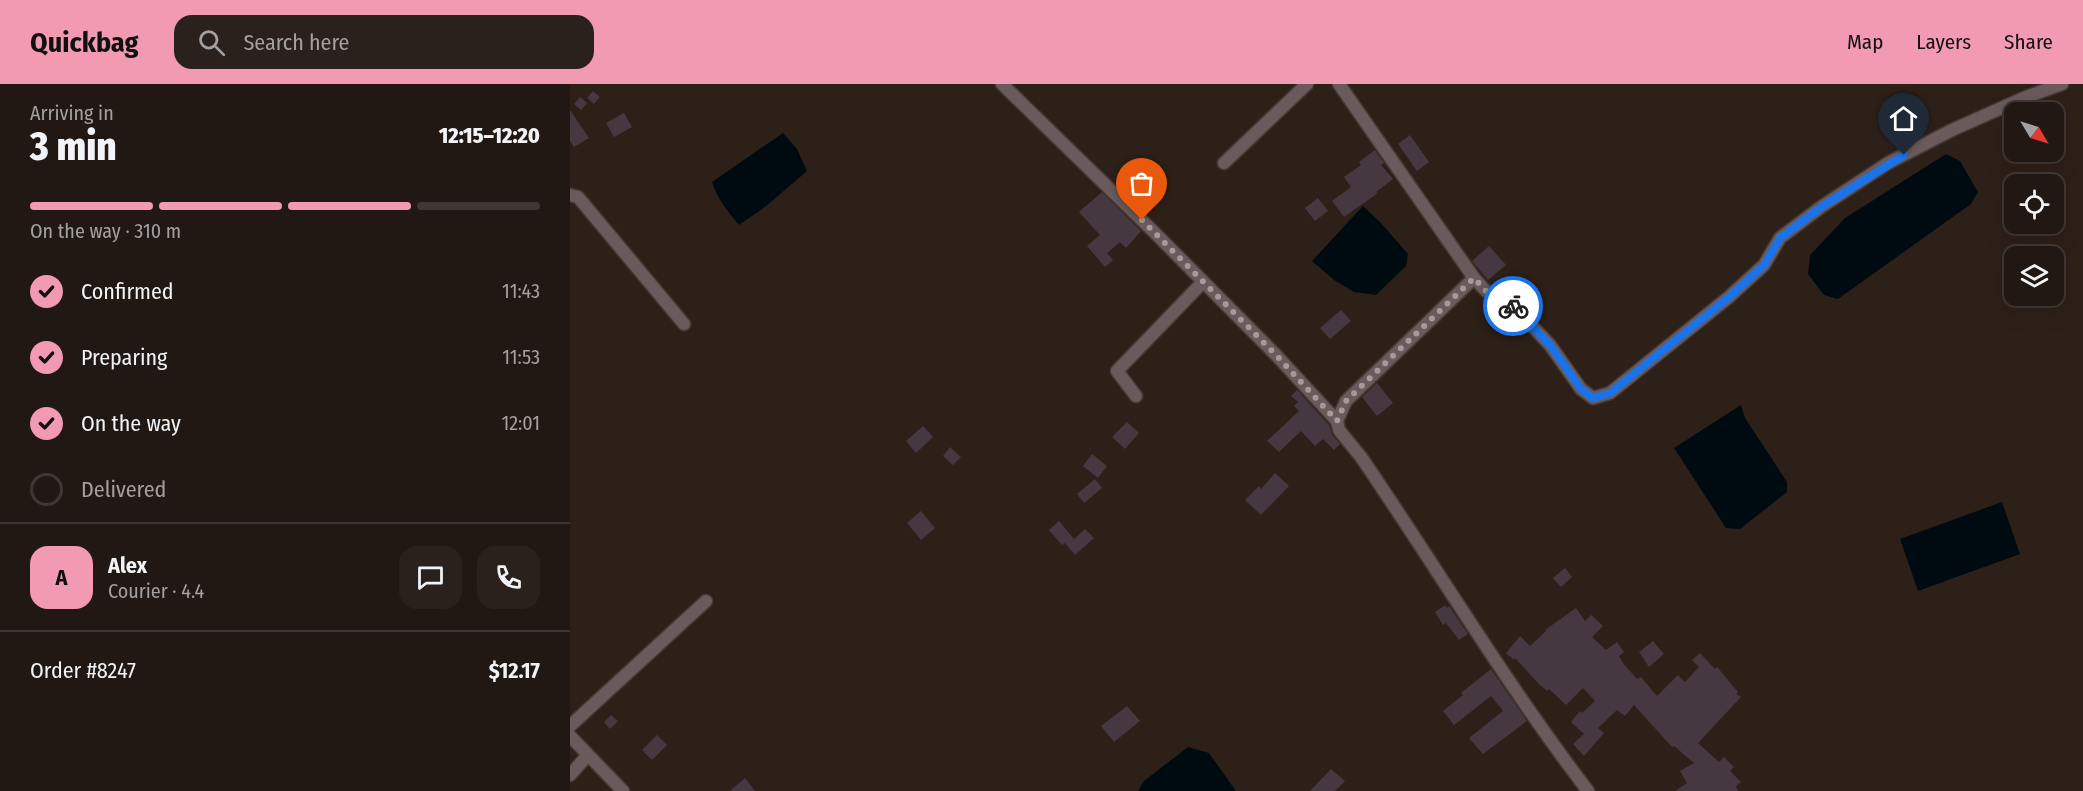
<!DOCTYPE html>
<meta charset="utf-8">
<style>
:root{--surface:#221813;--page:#2a211c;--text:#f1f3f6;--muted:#a2a0a0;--line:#3f3733;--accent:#f19ab2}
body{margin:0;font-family:"Fira Sans Condensed",sans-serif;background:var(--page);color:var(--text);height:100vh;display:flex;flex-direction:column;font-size:22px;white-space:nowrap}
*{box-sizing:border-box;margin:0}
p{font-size:20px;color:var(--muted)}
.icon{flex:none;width:33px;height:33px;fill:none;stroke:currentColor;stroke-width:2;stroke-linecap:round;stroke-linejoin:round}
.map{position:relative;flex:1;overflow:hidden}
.drawer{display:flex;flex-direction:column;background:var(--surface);width:570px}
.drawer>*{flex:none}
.needle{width:39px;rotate:128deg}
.tools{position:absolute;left:1434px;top:18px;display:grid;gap:12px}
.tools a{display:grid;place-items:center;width:60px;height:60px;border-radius:12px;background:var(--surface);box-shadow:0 6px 24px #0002,0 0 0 2px var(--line);font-size:30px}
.pin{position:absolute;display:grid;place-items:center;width:51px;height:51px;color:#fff;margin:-62px -26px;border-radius:50% 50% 50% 0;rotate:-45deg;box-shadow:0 0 6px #0007}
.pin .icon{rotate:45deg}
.courier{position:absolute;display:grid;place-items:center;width:60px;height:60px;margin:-30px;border:4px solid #1a73e8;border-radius:50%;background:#fff;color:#222;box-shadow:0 2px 8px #0007}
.summary em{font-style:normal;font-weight:800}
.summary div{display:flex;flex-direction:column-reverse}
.summary{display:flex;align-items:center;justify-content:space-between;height:102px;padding:0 30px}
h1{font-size:39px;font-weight:800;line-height:45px}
.bar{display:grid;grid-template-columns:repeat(4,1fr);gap:9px 6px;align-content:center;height:72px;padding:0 30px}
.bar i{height:8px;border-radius:4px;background:var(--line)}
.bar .active{background:var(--accent)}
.bar p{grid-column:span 4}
.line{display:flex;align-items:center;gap:15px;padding:0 30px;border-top:2px solid var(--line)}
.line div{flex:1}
.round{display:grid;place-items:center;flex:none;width:63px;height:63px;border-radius:18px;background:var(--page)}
ol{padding:0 30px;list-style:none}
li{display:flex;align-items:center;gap:18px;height:66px}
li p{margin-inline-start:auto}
li .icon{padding:6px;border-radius:50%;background:var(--accent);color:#111;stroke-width:4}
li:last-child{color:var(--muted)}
li i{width:33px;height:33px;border:3px solid var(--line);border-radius:50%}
header{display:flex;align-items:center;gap:36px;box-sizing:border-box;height:84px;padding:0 30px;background:var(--accent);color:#111}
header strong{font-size:28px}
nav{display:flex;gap:33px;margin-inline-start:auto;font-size:21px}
.search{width:420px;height:54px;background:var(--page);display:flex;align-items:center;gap:15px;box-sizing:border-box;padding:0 21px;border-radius:18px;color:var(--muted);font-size:22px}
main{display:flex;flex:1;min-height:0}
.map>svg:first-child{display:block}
</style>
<header>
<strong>Quickbag</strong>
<div class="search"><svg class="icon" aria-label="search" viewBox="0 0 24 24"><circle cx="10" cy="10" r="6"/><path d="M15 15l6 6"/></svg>Search here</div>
<nav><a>Map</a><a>Layers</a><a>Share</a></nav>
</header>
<main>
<section class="drawer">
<div class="summary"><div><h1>3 min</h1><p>Arriving in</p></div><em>12:15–12:20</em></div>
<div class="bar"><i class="active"></i><i class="active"></i><i class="active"></i><i></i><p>On the way · 310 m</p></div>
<ol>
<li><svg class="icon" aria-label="check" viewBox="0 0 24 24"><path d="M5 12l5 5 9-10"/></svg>Confirmed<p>11:43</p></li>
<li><svg class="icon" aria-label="check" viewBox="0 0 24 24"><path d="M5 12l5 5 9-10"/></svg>Preparing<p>11:53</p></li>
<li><svg class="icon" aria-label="check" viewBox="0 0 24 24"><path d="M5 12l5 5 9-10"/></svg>On the way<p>12:01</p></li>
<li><i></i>Delivered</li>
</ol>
<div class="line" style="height:108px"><b class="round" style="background:var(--accent);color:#111">A</b><div><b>Alex</b><p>Courier · 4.4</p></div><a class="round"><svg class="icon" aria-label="chat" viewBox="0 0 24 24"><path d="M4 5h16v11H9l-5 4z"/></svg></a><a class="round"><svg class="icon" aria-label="phone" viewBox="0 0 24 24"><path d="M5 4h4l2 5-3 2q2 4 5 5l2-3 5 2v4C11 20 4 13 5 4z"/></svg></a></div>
<div class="line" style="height:78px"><div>Order #8247</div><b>$12.17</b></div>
</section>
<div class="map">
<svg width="1513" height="707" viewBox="0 0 1513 707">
<rect width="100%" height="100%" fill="#2d2019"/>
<g fill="#000b11">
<path d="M213,49l14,16 10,22 -42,36 -26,18c-11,-13 -22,-27 -27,-43z"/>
<polygon points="1376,70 1390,77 1408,108 1401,120 1268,215 1254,211 1238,190 1240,171 1275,134"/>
<polygon points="793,122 811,139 838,170 836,182 806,211 784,208 764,196 742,177"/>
<polygon points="1171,321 1175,334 1217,398 1217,408 1170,445 1156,444 1104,364"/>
<polygon points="1432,418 1450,470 1348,507 1330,455"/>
<polygon points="618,663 639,669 666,707 568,707 574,697"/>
</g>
<g fill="#463841">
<polygon points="23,7 30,13 24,20 17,14"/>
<polygon points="10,13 17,19 11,26 4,20"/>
<polygon points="0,26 19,54 4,63 0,57"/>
<polygon points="54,29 62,43 44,53 36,39"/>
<polygon points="840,51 859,78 847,87 828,60"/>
<polygon points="805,66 814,79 811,81 823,95 806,108 808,109 774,133 762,117 781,103 774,93 791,81 789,78"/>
<polygon points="532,108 571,147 556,164 550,158 537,169 543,176 535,183 517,162 530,151 509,128"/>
<polygon points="748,114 758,127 745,137 735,124"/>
<polygon points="919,162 936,181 918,196 902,177"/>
<polygon points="771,226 781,237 760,255 750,244"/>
<polygon points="807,299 823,319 807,332 792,313"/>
<polygon points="727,306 759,341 762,351 770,360 764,366 753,355 745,362 731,347 709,368 697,357 729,327 724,322 728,318 721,312"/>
<polygon points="557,338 569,349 555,365 542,353"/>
<polygon points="353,342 363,353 346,369 336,357"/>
<polygon points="380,363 391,373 383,381 373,372"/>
<polygon points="522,370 537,382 528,394 513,382"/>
<polygon points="705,389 719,402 691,431 675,416 689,402 691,405"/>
<polygon points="525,395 532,404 514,419 507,410"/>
<polygon points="351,427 365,444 351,456 337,439"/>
<polygon points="489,437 504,455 515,445 524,454 505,471 495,459 492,461 479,446"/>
<polygon points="995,484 1002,493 991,503 983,494"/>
<polygon points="875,521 877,524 879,522 898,550 889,556 876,539 873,541 865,528"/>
<polygon points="1006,524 1015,537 1021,531 1033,542 1022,553 1036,566 1047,558 1054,568 1049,572 1053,579 1067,595 1071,593 1087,612 1108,591 1115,598 1129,583 1122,576 1130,569 1145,585 1147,583 1168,608 1166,610 1171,613 1128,659 1149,678 1154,673 1164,683 1160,687 1171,698 1166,702 1168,707 1105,707 1117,699 1110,687 1124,679 1104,662 1102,663 1064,621 1055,632 1047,626 1028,644 1034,649 1014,672 1003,660 1014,650 1001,638 1010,627 1012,629 1025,617 1013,604 996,621 979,605 977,607 969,600 945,574 944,576 936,569 950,552 960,562 976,547 975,546"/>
<polygon points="1083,557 1094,570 1079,583 1069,568"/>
<polygon points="921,585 957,637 913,670 899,654 933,627 921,612 884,641 873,627 893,611 891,609"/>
<polygon points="557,622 570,637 544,658 531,642"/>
<polygon points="41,631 48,637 40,645 34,638"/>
<polygon points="87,651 97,661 82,676 72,666"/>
<polygon points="761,685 775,697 765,707 740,707"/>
<polygon points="175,694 185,707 160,707"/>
</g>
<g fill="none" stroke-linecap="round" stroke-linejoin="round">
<defs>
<g id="minor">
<polyline points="432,0 587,151 706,271 767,337"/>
<path d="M769,0l135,194 -128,123 -9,20 2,9 22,27c76,111 145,227 227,334"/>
<polyline points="654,79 737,0"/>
<polyline points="0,111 8,113 114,240"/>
<polyline points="904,194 916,207 942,221 980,261 1011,305 1023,314 1040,309 1159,213 1194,181 1210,154 1251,123 1318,79 1382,46 1456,13 1492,0"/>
<polyline points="566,312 547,287 632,199"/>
<polyline points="0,642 136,517"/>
<polyline points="0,652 53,707"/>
<polyline points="0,691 18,671"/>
</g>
</defs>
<use href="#minor" stroke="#473a34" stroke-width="15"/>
<use href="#minor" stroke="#6a5a5c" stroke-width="12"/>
</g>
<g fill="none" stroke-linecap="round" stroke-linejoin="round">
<polyline stroke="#a59b95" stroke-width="6" stroke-dasharray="0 10.8" points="572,136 706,271 767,337 776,317 904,194 916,207 943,222"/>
<polyline stroke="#1a73e8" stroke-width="8" points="943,222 980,261 1011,305 1023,314 1040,309 1159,213 1194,181 1210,154 1251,123 1334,71"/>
</g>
</svg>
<div class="tools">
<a><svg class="needle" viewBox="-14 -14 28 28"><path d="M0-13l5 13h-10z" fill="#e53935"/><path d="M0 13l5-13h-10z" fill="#a2a0a0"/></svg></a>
<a><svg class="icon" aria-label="locate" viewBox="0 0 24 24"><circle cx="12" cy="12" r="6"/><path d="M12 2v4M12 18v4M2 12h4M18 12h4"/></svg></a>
<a><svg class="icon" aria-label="layers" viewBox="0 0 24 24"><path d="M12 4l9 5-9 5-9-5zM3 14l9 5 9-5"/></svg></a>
</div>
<div class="pin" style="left:572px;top:136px;background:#ea580c"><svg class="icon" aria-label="bag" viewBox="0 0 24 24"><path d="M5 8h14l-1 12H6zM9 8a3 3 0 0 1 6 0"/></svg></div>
<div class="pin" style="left:1334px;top:71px;background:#1f2937"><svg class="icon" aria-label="home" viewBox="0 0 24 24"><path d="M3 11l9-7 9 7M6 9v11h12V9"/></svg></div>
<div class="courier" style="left:943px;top:222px"><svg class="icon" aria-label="bike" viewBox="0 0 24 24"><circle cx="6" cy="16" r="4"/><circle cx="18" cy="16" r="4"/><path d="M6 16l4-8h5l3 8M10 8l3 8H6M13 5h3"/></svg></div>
</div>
</main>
